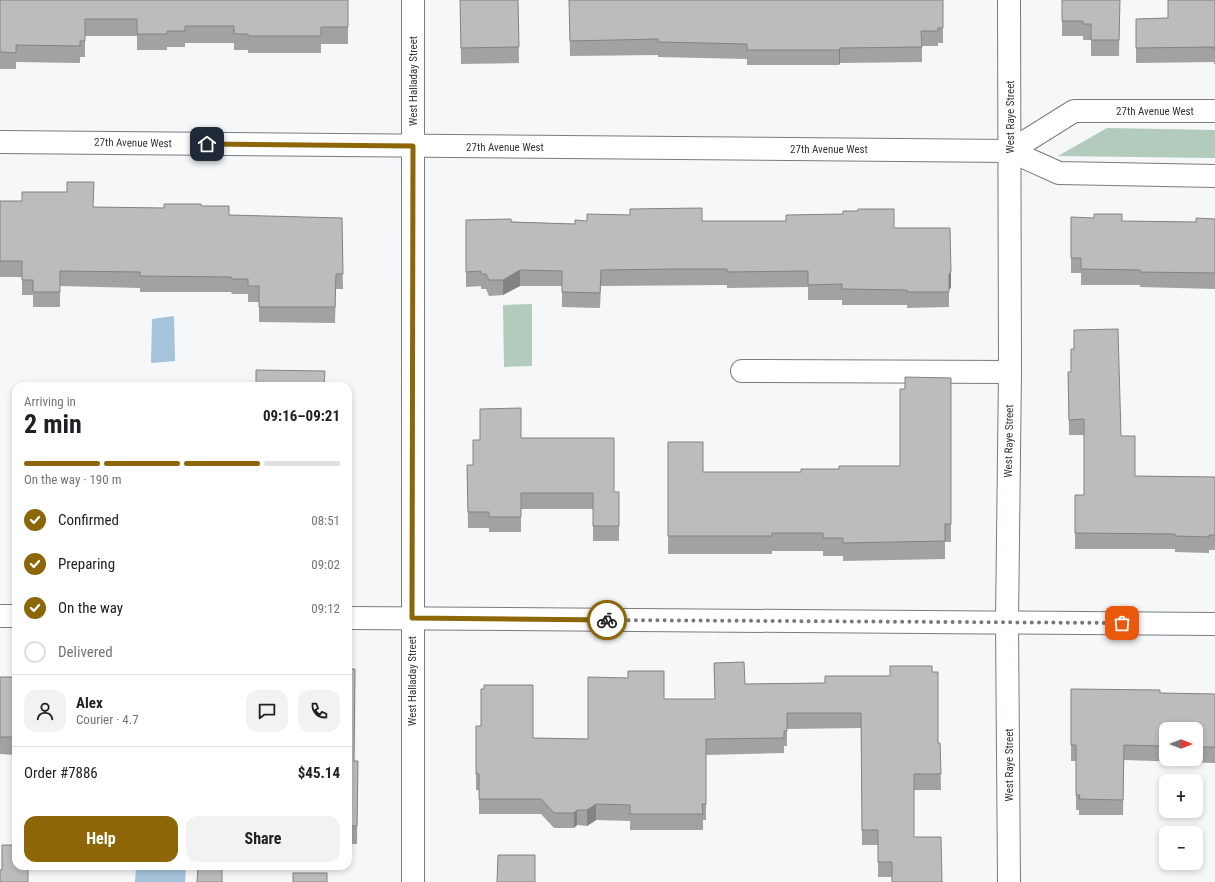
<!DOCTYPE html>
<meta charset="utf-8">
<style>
:root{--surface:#fff;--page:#f2f2f2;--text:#202124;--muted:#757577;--line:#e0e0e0;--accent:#8c6607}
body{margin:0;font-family:"Roboto Condensed",sans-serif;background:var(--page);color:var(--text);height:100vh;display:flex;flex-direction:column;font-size:15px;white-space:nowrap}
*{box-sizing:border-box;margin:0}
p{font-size:13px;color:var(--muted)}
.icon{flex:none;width:22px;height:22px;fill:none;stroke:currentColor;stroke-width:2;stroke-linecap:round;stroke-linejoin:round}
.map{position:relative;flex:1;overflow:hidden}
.drawer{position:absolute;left:12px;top:382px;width:340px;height:488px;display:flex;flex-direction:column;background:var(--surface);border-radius:12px;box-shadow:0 2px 6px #0003}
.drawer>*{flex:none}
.needle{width:26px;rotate:90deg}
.fabs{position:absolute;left:1159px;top:722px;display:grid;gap:8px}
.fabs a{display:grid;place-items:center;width:44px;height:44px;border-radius:8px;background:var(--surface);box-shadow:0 2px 6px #0003;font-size:20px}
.pin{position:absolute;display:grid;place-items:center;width:34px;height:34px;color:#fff;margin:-17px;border-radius:8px;box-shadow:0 2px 6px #0006}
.courier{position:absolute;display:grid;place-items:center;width:40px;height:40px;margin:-20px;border:3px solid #8c6607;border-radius:50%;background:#fff;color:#222;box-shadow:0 1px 5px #0007}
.summary em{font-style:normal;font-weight:700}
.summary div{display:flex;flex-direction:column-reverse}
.summary{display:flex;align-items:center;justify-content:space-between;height:68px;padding:0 12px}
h1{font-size:26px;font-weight:700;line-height:30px}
.bar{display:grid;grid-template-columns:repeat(4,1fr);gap:6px 4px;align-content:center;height:48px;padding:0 12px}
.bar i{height:5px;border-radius:3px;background:var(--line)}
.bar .on{background:var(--accent)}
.bar p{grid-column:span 4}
.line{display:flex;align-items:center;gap:10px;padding:0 12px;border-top:1px solid var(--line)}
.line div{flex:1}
.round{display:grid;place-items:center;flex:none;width:42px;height:42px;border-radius:12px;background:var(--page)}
ol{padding:0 12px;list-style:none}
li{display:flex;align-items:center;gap:12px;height:44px}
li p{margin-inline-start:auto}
li .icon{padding:4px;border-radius:50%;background:var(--accent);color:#fff;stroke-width:4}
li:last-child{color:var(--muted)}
li i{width:22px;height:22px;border:2px solid var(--line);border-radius:50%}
.button{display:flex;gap:8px;margin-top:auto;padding:8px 12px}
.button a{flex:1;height:46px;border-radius:12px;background:var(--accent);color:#fff;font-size:16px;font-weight:700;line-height:46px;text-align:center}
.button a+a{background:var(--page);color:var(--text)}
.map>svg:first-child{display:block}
</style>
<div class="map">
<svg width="1215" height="882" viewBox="0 0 1215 882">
<rect width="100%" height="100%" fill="#f6f7f9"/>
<g fill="#b2cbbc">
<polygon points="1107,128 1215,130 1215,158 1058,156"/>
<polygon points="532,304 532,366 504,367 503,305"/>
</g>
<g fill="#a5c3da">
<polygon points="174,316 175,361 151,363 152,319"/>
<polygon points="136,866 186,866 185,882 135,882"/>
</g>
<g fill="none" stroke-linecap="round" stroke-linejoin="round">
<defs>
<g id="minor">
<polyline points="1009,0 1010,372 1007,622 1009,882"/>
<polyline points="0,142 1010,151 1059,173 1215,176"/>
<polyline points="1010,151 1074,111 1215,111"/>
<polyline points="742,371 1010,372"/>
<polyline points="0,616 16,616"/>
<polyline points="348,618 1215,624"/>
<polyline points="413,882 413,0"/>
</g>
</defs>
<use href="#minor" stroke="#7a7b7d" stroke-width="24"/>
<use href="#minor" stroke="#fff" stroke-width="22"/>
</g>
<g fill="#a3a1a2" fill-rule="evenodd">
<polygon points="0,0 348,0 348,44 321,44 321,53 248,53 248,50 234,50 234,43 185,43 185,47 167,47 167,50 137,50 137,36 85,36 85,57 80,57 80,63 16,62 16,69 0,69"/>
<polygon points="460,0 518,0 519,63 461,64"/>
<polygon points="569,0 943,0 943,43 938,43 938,46 922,46 922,62 840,63 839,65 747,65 747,59 658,57 658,55 570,56"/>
<polygon points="1062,0 1120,0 1119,56 1091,56 1091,40 1083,40 1083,36 1062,36"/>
<polygon points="1215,0 1215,64 1214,64 1214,62 1136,63 1136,19 1168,18"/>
<polygon points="0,201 93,207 164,208 201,206 229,215 342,218 343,289 336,289 335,323 259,322 259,302 248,302 248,294 232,294 231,292 140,292 140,288 60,286 60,307 33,307 33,295 22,295 22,277 0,277"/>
<polygon points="1071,217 1122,221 1196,222 1215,219 1215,289 1140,287 1140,285 1081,285 1081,273 1071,273"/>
<polygon points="466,220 575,224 702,221 894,228 951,288 949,289 949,307 907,308 907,305 842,305 842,300 808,300 808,287 727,288 727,285 601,286 600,308 562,307 562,286 520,286 503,295 489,296 486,289 481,289 481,286 466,287"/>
<polygon points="1071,349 1121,436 1135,476 1215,477 1215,550 1209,550 1209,553 1175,552 1175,549 1075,549 1075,495 1084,495 1084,435 1069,435 1068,372 1071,372"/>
<polygon points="951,378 951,542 945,542 945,559 843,561 843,556 823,556 823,551 772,551 772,554 668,554 668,442 703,472 801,472 900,466 905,389"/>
<polygon points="480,440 614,492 619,492 619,541 593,541 593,509 521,509 521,532 489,532 489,528 468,528 467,465 473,465"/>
<polygon points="714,663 745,684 825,683 932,672 938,743 940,743 941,790 914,790 892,877 878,877 878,845 862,845 861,728 787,729 787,746 784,746 784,753 706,755 706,820 703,820 703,830 630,830 630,821 596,820 587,826 577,825 574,828 554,828 541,814 479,814 479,790 476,790 476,726 533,738 588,739 664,699 715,699"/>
<polygon points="348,669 354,761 358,761 357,844 348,844"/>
<polygon points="0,677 16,677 16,755 0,754"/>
<path d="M1071,689l89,4 55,1v69l-91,-3 -1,55h-44v-5h-3v-49h-5zM1166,729h30v30h-30z"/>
</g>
<g fill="#848384">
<polygon points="840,48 840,63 839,65 839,50"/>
<polygon points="520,270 520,286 503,295 503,280"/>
<polygon points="951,272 951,288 949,289 949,274"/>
<polygon points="596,804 596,820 587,826 587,810"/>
<polygon points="577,810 577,825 574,828 574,813"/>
</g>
<g fill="#bdbbbc" stroke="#848384">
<polygon points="0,0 348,0 348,27 321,27 321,36 248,36 248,34 234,34 234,26 185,26 185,31 167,31 167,34 137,34 137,19 85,19 85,41 80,41 80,46 16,45 16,53 0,52"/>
<polygon points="460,0 518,0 519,47 461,48"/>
<polygon points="569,0 943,0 943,28 938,28 938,31 921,31 922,47 840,48 839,50 747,50 747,44 658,42 658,39 570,41"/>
<polygon points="1062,0 1120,0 1119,40 1091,40 1091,24 1083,24 1083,21 1062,21"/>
<polygon points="1168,0 1215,0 1215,49 1214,49 1214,47 1136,48 1136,19 1168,18"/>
<polygon points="67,182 94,182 93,207 164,208 164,204 201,204 201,206 229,206 229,215 342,218 343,274 336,274 335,307 259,307 259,286 248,286 248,279 232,279 231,277 140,276 140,272 60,271 60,292 33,292 33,280 22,280 22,261 0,261 0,201 22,201 22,192 67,192"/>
<polygon points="702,208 702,221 786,221 786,215 843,214 843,211 858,211 858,209 894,209 894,228 950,228 951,272 949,274 949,292 907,292 907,290 842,289 842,284 808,285 808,271 727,272 727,269 676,269 601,270 600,293 562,292 562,271 520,270 503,280 489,280 486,274 481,274 481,271 466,272 466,220 511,219 511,222 575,224 575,220 587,221 587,214 630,215 630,209"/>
<polygon points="1094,214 1122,214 1122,221 1196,222 1196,218 1215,219 1215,273 1140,272 1140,270 1081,269 1081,258 1071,258 1071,217 1094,218"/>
<polygon points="1118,329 1121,436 1135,436 1135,476 1215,477 1215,535 1209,535 1209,537 1175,536 1175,534 1075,533 1075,495 1084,495 1084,419 1069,420 1068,372 1071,372 1071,349 1074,349 1074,330"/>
<polygon points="256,370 325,371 324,386 256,386"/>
<polygon points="905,377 951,378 951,524 945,524 945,541 843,543 843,538 823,538 823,533 772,533 772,536 668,536 668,442 703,442 703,472 801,472 801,469 839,469 839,466 900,466 900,389 905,389"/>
<polygon points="521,408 521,438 614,438 614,492 619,492 619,526 593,526 593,493 521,493 521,517 489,517 489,512 468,512 467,465 473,465 473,440 480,440 480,409"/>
<polygon points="744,662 745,684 825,683 825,676 890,676 890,666 932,666 932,672 938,672 938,743 940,743 941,774 914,774 914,837 941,837 942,882 892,882 892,862 878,862 878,830 862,830 861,713 787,713 787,731 784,731 784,738 706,739 706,804 702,804 703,814 630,814 630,805 596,804 587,810 577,810 574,813 554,813 541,799 479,799 479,774 476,774 476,726 481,726 481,689 484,689 484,685 533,685 533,738 588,739 588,677 628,678 628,671 664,671 664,699 715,699 714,663"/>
<polygon points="348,669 355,669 354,761 358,761 357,826 348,826"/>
<rect x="0" y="677" width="16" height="60"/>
<polygon points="1071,689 1160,690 1160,693 1215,694 1215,747 1196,747 1196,729 1166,729 1166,746 1124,745 1123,800 1079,799 1080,795 1076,795 1076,745 1071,745"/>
<polygon points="2,845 16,845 16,866 28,866 28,882 0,882 0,870 2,870"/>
<polygon points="498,855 535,855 535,882 497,882"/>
<polygon points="198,866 222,866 222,882 197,882"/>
<rect x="293" y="873" width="34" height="9"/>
</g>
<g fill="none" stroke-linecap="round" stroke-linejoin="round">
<polyline stroke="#78797a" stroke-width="4" stroke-dasharray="0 7.2" points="607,620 1122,623"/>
<polyline stroke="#8c6607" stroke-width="5" points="207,144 413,146 412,618 607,620"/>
</g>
<g text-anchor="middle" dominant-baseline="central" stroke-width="3.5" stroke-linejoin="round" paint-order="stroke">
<g font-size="11" fill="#343535" stroke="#fff">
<text transform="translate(413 81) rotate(-90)">West Halladay Street</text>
<text x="1155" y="111">27th Avenue West</text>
<text transform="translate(1010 117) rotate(-90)">West Raye Street</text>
<text transform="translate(133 143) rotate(1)">27th Avenue West</text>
<text x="505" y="147">27th Avenue West</text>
<text x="829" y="149">27th Avenue West</text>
<text transform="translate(1009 441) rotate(-89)">West Raye Street</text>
<text transform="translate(412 681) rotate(-90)">West Halladay Street</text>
<text transform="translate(1009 765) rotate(-90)">West Raye Street</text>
</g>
</g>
</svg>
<div class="fabs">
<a><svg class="needle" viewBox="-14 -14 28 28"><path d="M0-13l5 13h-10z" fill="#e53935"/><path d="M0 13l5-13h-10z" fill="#757577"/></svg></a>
<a>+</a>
<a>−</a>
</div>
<div class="pin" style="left:1122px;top:623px;background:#ea580c"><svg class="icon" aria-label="bag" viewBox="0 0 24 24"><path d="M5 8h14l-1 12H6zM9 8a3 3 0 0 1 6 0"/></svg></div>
<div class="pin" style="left:207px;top:144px;background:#1f2937"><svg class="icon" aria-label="home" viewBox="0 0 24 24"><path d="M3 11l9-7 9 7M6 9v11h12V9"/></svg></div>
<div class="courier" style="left:607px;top:620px"><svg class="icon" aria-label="bike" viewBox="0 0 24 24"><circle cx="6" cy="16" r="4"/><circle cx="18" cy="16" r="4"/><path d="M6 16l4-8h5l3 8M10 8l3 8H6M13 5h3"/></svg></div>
<section class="drawer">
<div class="summary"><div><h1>2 min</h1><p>Arriving in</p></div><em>09:16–09:21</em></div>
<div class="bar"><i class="on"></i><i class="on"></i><i class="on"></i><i></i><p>On the way · 190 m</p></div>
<ol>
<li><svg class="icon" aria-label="check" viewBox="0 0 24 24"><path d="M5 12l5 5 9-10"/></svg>Confirmed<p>08:51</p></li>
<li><svg class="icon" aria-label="check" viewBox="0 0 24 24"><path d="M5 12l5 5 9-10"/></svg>Preparing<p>09:02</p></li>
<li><svg class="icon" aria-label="check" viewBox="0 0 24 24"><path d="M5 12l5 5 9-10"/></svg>On the way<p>09:12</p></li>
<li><i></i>Delivered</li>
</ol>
<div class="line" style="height:72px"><a class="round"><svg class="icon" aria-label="person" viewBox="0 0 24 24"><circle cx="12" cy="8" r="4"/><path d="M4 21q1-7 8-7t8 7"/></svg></a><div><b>Alex</b><p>Courier · 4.7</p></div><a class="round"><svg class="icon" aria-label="chat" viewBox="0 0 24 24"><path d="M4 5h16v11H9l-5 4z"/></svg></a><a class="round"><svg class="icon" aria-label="phone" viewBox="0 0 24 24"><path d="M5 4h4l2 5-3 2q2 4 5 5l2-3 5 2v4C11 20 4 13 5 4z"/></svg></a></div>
<div class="line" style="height:52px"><div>Order #7886</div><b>$45.14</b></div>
<div class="button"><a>Help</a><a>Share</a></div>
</section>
</div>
